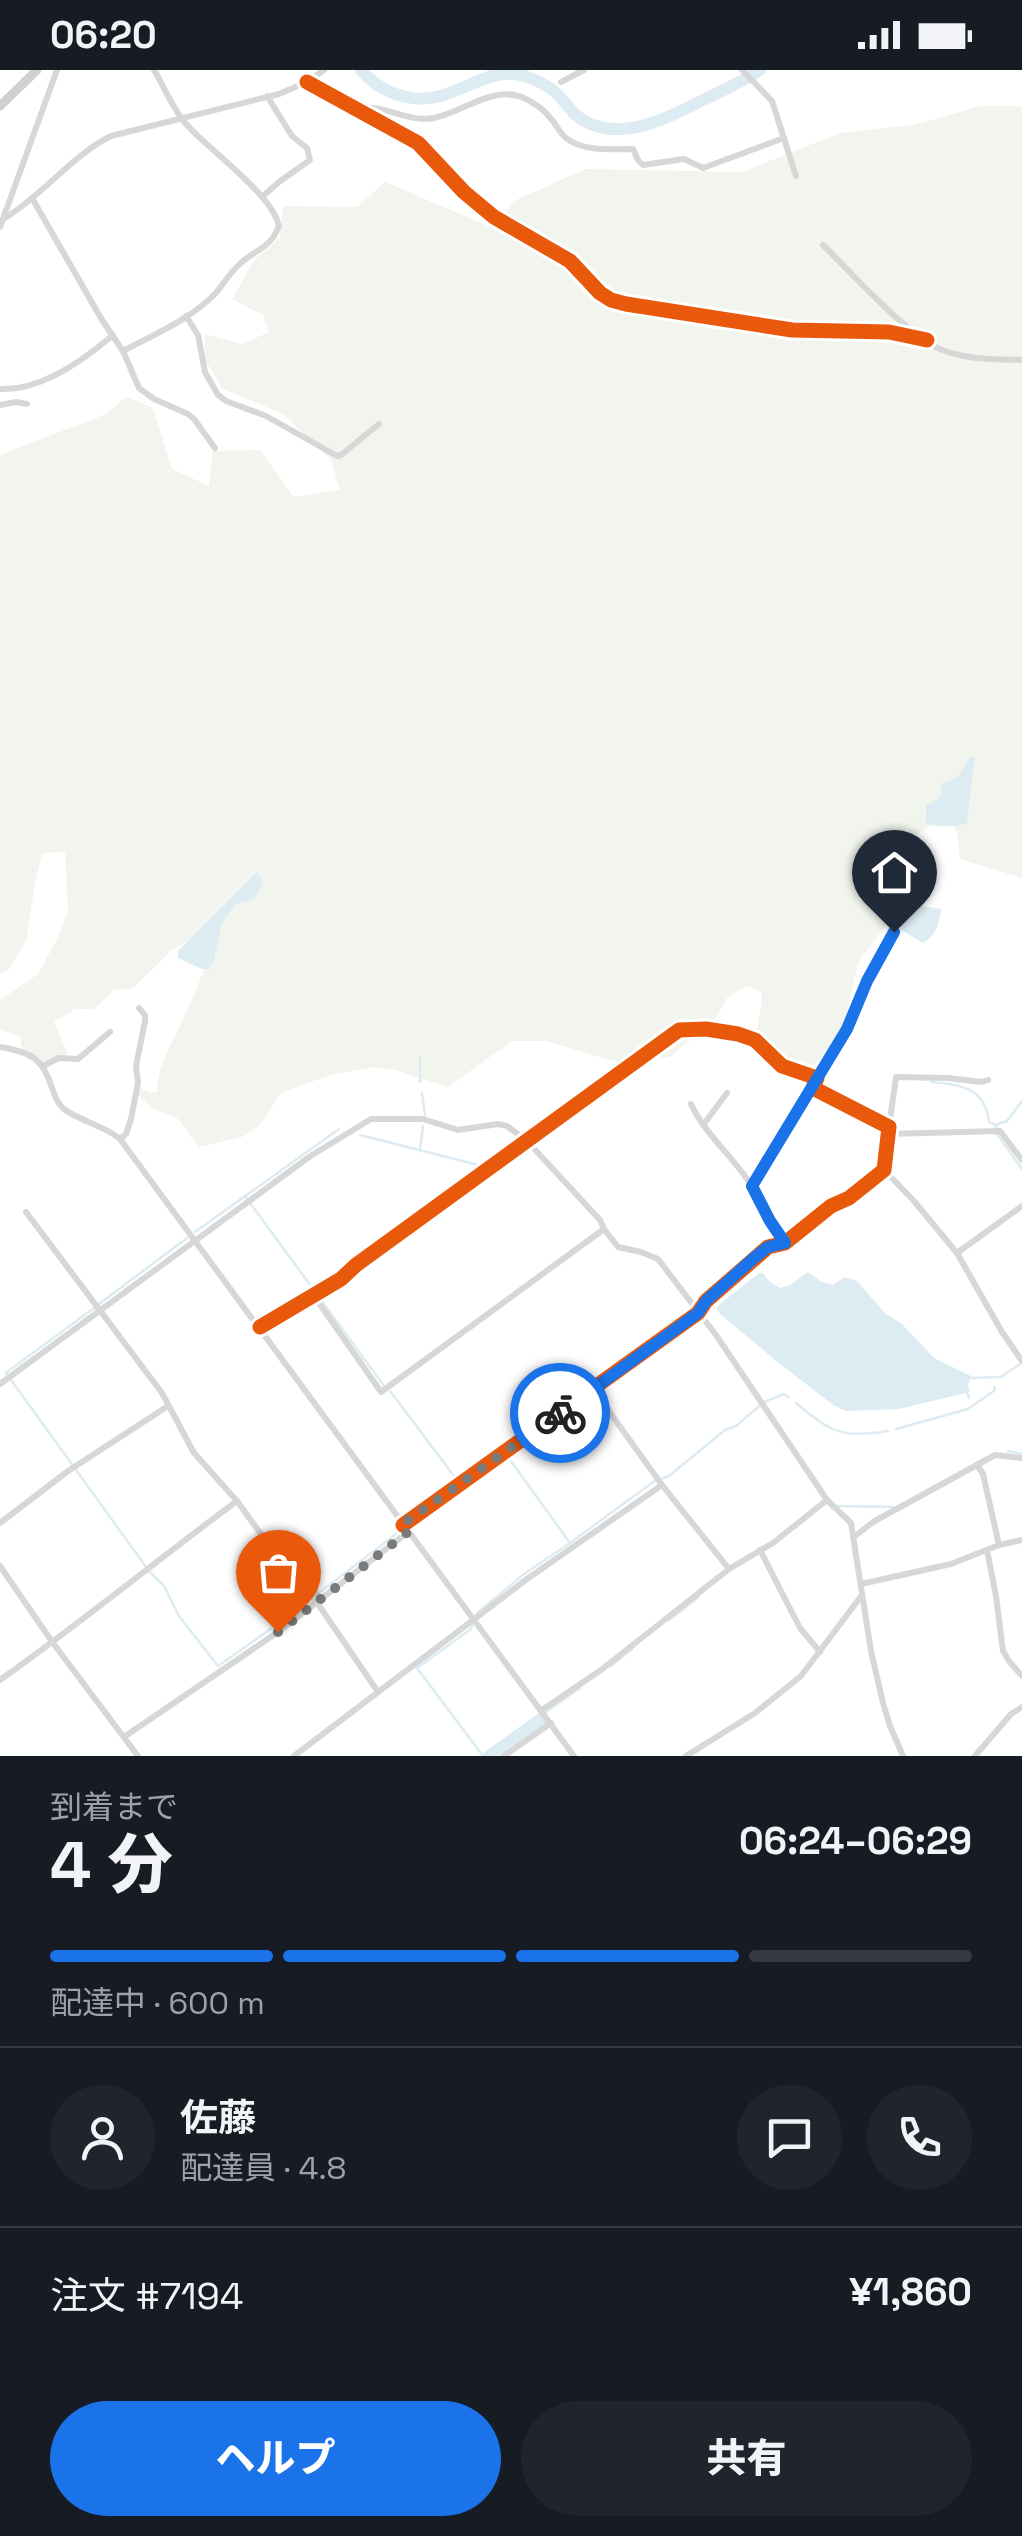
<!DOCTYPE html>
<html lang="ja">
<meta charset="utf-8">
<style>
:root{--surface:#171b24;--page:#20242c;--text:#f1f3f6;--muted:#9ea1a6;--line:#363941;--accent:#1a73e8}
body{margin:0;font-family:"Space Grotesk","Noto Sans JP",sans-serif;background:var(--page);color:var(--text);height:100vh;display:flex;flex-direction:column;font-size:38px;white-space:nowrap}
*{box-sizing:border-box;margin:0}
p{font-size:32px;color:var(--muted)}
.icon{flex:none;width:55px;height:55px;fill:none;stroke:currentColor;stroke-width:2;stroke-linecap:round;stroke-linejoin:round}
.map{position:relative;height:1686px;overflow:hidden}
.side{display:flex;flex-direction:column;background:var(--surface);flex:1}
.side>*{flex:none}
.pin{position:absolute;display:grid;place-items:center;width:85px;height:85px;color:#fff;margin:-102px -42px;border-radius:50% 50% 50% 0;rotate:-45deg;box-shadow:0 0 10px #0007}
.pin .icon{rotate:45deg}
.courier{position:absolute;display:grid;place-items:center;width:100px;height:100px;margin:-50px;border:8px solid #1a73e8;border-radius:50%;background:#fff;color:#222;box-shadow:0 2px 12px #0007}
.headline em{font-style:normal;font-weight:800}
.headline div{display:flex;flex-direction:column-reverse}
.headline{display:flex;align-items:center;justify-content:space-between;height:170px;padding:0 50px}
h1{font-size:65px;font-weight:800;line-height:75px}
.bar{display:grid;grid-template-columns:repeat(4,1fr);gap:15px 10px;align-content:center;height:120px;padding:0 50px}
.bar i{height:12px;border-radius:8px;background:var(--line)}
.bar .active{background:var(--accent)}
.bar p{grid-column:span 4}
.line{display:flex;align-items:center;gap:25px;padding:0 50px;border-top:2px solid var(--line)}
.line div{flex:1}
.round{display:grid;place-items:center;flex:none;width:105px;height:105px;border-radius:52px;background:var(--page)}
.button{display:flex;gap:20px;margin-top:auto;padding:20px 50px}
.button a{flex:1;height:115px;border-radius:60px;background:var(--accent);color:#fff;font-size:40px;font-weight:800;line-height:115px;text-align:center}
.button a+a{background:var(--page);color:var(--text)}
.status{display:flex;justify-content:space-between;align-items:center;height:70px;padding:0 50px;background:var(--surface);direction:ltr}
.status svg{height:28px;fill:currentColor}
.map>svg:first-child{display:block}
</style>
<div class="status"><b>06:20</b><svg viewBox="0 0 49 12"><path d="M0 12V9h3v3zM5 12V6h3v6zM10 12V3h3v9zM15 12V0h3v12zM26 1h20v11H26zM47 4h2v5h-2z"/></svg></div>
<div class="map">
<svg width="1022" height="1686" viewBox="0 0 1022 1686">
<rect width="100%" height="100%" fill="#fff"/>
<path fill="#f1f5ed" d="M980,36h42v772l-62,-19 -3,-27 -10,-16 -32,19 -19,78 -38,49 -17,77 -34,31 -33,-17 -17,-16c-1,-16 7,-30 4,-45l-14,-6 -20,12 -17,29 -13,7 -25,22 -35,8 -27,-4 -64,-19h-34l-64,46 -53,-17 -21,-3 -43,8 -49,17 -23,34 -17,11 -43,10 -22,-29 -24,-9 -15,-14 2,-7 9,4h8c0,-27 17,-52 27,-75 13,-27 23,-55 33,-83l-11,-3 -34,19 -39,38 -19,2 -20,19h-19l-21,13 14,32 -25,9 -22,-15v-11l-21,-8v-29l38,-26 18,-33 12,-29 -3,-61 -23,3 -7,29 -9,58 -17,28 -9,5v-519l106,-41 20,-17 27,11 19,61 37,17 4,-35 47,-1 34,47 46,-7 -9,-30 -48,-46 -60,-25 -18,-29v-26l37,10 27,-12 -6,-17 -31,-16 22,-39 26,-22 3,-32 74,1 28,-25 108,46 21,-27 71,-32 157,3 98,-39 74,-8z"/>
<g fill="#ddebf3">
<path d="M975,686l-8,67c-13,4 -27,5 -41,0v-18l5,-1 11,-9 -1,-11 17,-7 11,-19z"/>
<polygon points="257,802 263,813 254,829 235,834 221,855 214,890 208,899 202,899 178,888 178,881"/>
<path d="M922,836l19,3c-2,15 -4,25 -18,34l-23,-14c-2,-14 9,-21 22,-23z"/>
<polygon points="808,1202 820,1211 833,1215 845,1207 857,1211 885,1243 902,1254 934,1288 971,1306 968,1316 970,1322 899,1339 846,1341 833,1335 775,1290 719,1243 717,1238 720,1234 759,1203 763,1203 770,1212 780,1218 790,1215"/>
</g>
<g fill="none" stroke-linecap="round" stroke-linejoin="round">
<g stroke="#ddebf3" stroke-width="2.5">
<polyline points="420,1012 420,987"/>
<path d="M931,1012c30,3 54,5 58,40l7,3 1,9 25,35"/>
<polyline points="588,1021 602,1011"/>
<polyline points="422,1023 425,1045"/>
<polyline points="996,1055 1007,1051 1022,1031"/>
<polyline points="529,1063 582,1026"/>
<polyline points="360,1065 482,1096 487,1095 520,1071"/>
<polyline points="420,1079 423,1056"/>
<polyline points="245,1126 384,1316"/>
<polyline points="195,1162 339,1059"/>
<polyline points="99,1234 187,1168"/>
<polyline points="7,1302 94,1238"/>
<polyline points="6,1303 149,1501 164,1516 179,1546 218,1596 289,1546 400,1461 410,1457 508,1387 570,1473"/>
<polyline points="971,1308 1001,1307 1020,1294"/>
<polyline points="390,1321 460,1414"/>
<polyline points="967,1323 969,1328"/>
<path d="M796,1333c36,30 45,35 92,28"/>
<polyline points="896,1359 968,1339 995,1320 994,1317"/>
<polyline points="1008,1381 1022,1384"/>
<polyline points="837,1436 893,1437"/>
<polyline points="477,1543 524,1504 570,1473 653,1412 669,1406 725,1360 736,1356 764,1332 784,1324 788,1327"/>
<polyline points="669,1550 699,1527"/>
<polyline points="472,1555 471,1559 417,1598 483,1686"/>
<polyline points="611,1596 632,1579"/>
<polyline points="541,1649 547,1641 580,1618"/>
</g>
<g stroke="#ddebf3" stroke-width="12">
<path d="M361,0c12,14 26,23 45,27 44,10 71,-27 109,-23 14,2 31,10 41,19 8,7 13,16 21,23 38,29 86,4 122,-14 21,-10 41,-19 61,-32"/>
<polyline points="489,1686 541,1649"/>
</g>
<g stroke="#d7d7d7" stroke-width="6">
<polyline points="742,0 772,31 796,106"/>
<polyline points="307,12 418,73 464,122 494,147 570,191 600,223 611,230 626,234 792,260 889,262 927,270"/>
<polyline points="561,12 584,0"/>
<path d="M360,38c24,-4 47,15 74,10 30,-6 57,-32 88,-21 11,5 23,13 30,23 5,6 8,13 14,18 17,14 47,11 67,11l5,11 5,5 41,-6 19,9 81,-30"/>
<polyline points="262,127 279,112 310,90 307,78 292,66 267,26"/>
<polyline points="32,128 102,250 123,281 139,318 154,329 188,344 194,349 215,378"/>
<path d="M5,148c38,-23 66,-62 106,-82l168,-42 28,-12 17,-12"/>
<polyline points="0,157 57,0"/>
<path d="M823,175c28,27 88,95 122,106 24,9 52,8 77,9"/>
<polyline points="186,246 198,265 205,302 218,325 226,331 266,346 337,386 341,385 379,354"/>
<path d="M123,281c32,-17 68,-32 93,-58 8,-10 15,-22 25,-30 16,-15 29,-14 38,-37 -7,-32 -69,-75 -92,-101 -14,-15 -22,-37 -33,-55"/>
<path d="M0,319c40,2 84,-29 113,-54"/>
<polyline points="0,335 16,332 27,334"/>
<path d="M0,977c30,5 43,11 52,41 3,8 5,15 12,21 17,13 40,16 56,30l454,617"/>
<polyline points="43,996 59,988 78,989 110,962"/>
<polyline points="817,1008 847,959 867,911 894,862"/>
<path d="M691,1034c15,32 44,54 62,84 11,18 19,37 32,55"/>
<polyline points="703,1055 727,1023"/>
<polyline points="889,1057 896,1007 948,1008 982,1012 988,1010"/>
<polyline points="888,1064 1000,1061 1022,1090"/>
<polyline points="120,1069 126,1064 131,1049 138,1013 136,996 145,951 145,945 139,938"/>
<polyline points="884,1100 914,1131 957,1183 1002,1262 1022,1291"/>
<polyline points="752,1116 813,1018"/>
<polyline points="26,1142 162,1323 194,1383 237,1431 266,1471 287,1486 320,1528"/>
<polyline points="957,1183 1022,1136"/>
<polyline points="314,1226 381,1322 604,1159"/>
<polyline points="260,1257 341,1209 356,1195 679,960 706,959 738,964 755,970 782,996 817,1008 813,1018 889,1057 884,1100 849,1128 831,1136 785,1173 768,1177 706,1231 698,1243 403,1455"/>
<polyline points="0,1314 309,1087 371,1049 423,1049 458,1060 498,1054 507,1056 527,1071 600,1150 604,1159 618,1177 641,1182 658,1189 716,1265 827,1430 851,1453 871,1581 883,1633 890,1656 903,1686"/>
<polyline points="593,1319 662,1415 729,1499"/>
<polyline points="977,1395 983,1404 999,1475"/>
<polyline points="0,1453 68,1401 168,1336"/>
<polyline points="854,1467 873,1452 995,1385 1022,1388"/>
<polyline points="760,1480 800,1558 820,1582"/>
<polyline points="987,1480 996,1526 1003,1581 1009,1591 1022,1606"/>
<polyline points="0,1496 53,1573 138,1686"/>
<polyline points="861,1514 951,1494 999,1475 1022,1470"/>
<polyline points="316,1531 378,1622"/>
<path d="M0,1610c81,-57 157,-120 237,-179"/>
<polyline points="542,1640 601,1600 729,1499 773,1473 827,1430"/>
<polyline points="124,1667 278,1562 408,1462"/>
<polyline points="294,1686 527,1509 662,1415"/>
<polyline points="504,1686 551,1653"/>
<polyline points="686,1686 755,1643 801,1606 862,1525"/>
<polyline points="975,1686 1011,1644 1022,1637"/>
</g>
<polyline stroke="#d0d0d0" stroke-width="9" points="0,36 37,0"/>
<defs>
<g id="cycleway">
<polyline points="307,12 418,73 464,122 494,147 570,191 600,223 611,230 626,234 792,260 889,262 927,270"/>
<polyline points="260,1257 341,1209 356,1195 679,960 706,959 738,964 755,970 782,996 817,1008 813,1018 889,1057 884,1100 849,1128 831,1136 785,1173 768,1177 706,1231 698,1243 403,1455"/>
</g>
</defs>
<use href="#cycleway" stroke="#fff" stroke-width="21"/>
<use href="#cycleway" stroke="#e8590c" stroke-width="15"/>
</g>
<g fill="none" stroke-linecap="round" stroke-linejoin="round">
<polyline stroke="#7a7a7a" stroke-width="10" stroke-dasharray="0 18" points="278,1562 408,1462 403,1454 560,1343"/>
<polyline stroke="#1a73e8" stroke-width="12" points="560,1343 698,1243 706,1231 754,1188 768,1177 785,1173 770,1151 752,1116 847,959 867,911 894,862"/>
</g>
</svg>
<div class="pin" style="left:278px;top:1562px;background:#ea580c"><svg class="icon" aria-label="bag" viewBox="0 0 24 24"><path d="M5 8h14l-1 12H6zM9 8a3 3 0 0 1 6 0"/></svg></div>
<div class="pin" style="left:894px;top:862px;background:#1f2937"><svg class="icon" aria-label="home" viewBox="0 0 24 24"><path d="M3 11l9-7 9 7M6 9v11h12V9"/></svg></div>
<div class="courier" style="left:560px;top:1343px"><svg class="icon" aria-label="bike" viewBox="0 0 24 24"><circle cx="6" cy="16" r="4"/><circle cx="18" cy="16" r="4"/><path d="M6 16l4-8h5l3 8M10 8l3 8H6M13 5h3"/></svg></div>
</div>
<section class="side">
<div class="headline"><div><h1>4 分</h1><p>到着まで</p></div><em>06:24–06:29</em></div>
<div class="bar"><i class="active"></i><i class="active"></i><i class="active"></i><i></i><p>配達中 · 600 m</p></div>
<div class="line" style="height:180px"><a class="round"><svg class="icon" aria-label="person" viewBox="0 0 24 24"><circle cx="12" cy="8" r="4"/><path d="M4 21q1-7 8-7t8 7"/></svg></a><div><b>佐藤</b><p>配達員 · 4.8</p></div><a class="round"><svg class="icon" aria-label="chat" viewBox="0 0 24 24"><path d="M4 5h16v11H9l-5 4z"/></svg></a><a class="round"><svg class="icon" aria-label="phone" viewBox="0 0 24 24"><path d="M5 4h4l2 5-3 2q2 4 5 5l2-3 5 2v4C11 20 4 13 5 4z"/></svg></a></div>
<div class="line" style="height:130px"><div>注文 #7194</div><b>¥1,860</b></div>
<div class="button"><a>ヘルプ</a><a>共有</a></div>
</section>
